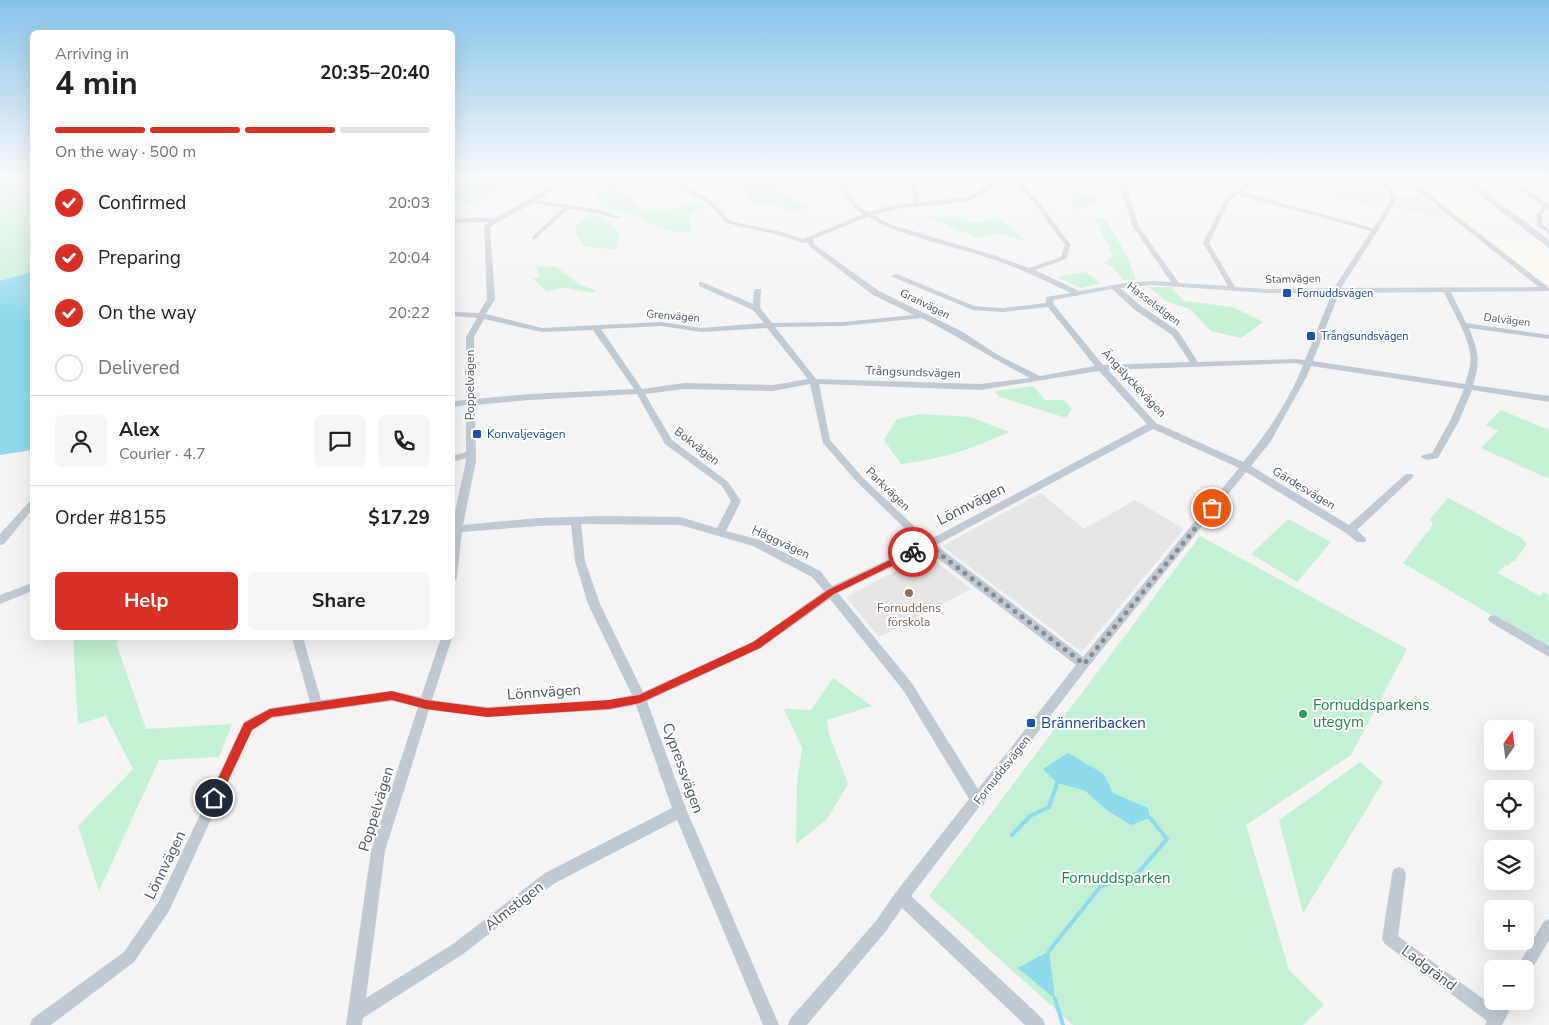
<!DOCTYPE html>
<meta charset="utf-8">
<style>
:root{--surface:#fff;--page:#f6f6f6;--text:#202124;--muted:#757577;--line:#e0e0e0;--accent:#d93025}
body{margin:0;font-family:"Nunito Sans",sans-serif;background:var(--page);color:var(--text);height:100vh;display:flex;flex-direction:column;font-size:19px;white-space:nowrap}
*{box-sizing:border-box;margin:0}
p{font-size:16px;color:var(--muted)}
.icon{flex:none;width:28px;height:28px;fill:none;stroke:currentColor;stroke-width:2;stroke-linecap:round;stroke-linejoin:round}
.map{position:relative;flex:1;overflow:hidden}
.side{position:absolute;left:30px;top:30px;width:425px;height:610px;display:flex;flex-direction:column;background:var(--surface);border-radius:8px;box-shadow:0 5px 20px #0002}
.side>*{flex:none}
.needle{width:32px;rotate:14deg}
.fabs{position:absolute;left:1484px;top:720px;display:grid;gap:10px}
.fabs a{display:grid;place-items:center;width:50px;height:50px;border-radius:8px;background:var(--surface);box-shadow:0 5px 20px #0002;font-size:25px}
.pin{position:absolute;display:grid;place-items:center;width:42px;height:42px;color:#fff;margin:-21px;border:2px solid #fff;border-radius:50%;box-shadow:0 1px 5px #0007}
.courier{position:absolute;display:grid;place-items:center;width:50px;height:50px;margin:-25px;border:4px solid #d93025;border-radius:50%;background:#fff;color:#222;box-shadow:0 1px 6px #0007}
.headline em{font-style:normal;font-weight:700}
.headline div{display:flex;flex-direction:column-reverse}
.headline{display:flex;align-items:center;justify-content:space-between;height:85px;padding:0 25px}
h1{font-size:32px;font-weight:700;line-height:38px}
.bar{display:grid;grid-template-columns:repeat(4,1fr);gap:8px 5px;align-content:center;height:60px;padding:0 25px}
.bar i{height:6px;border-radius:4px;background:var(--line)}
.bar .current{background:var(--accent)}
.bar p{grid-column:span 4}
.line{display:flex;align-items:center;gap:12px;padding:0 25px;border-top:1px solid var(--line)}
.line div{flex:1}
.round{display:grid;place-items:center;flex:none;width:52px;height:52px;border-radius:8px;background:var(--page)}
ol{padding:0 25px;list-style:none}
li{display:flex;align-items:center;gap:15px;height:55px}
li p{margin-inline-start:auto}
li .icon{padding:5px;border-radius:50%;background:var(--accent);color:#fff;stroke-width:4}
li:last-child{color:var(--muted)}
li i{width:28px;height:28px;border:2px solid var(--line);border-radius:50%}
.button{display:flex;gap:10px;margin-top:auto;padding:10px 25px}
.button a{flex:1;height:58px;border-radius:8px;background:var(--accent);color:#fff;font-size:20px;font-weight:700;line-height:58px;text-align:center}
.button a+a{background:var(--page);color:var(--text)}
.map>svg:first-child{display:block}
</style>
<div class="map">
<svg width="1549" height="1025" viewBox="0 0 1549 1025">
<rect width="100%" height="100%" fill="#f5f3f3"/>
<g fill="#fdf9ef">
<polygon points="1379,178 1456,178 1508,218 1460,217 1407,179"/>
<polygon points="1489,239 1538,239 1549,246 1549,286"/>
</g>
<g fill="#e6e4e5">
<polygon points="1308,179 1372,180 1386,199 1379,207 1322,193"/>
<polygon points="1399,197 1422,198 1444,215 1423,214 1398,208 1400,202"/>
<polygon points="1041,493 1084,529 1135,500 1184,529 1082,652 942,546"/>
<polygon points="927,555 971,589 879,637 846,597"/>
</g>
<g fill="#c3f1d5">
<polygon points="0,178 32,178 32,314 0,333"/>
<path d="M453,178h49l-3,11c-17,10 -26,19 -46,10z"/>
<polygon points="614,178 614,184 646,211 678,208 697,203 704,207 689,214 692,231 678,233 650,224 632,213 610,210 595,199 603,188 593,178"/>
<polygon points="720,178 778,178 772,181 787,196 808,209 787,210 775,203 752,202 739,186 717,183"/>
<path d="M1045,178c12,0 15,5 25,11 12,6 18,2 30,12l-22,8 -8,-3 6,-8 -24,-10z"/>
<polygon points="590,214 604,218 620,234 616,250 584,246 575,233 577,224"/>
<polygon points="928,217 959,217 976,223 997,218 1025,239 1020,240 998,233 978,238"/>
<polygon points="1095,218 1105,218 1127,256 1136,280 1123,280 1113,267 1103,263 1113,256"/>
<polygon points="555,266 580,285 595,290 593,293 564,288 547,291 533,279 540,276 536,267"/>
<polygon points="1085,272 1101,283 1081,288 1057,277"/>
<polygon points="1148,287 1171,287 1184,301 1233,307 1263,322 1241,338 1211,331 1190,309 1166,301"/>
<polygon points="1033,386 1045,400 1064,400 1072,409 1066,418 1000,397 994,391"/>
<polygon points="1501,410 1549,430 1549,479 1481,448 1498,431 1486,425"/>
<path d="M920,414l51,3 38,15c-37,17 -67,27 -108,32l-17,-24 13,-21z"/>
<path d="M1448,498c20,10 38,20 56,31 9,5 17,7 23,15l-13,18 -2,-1 -4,5 -3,-1 -7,8 42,23 3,-4 6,3v54l-146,-86 30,-38 -3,-6z"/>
<polygon points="1288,519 1331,542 1297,582 1251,554"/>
<polygon points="1200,536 1407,649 1351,755 1246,825 1289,970 1324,1005 1303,1025 1073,1025 929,896"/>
<polygon points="73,638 120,638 116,643 146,729 232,724 219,757 159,760 99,891 78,826 133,769 106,716 78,724"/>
<polygon points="833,678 872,706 827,720 829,734 848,784 827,819 796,844 797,784 802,748 784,709 811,710"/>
<polygon points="1360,762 1383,782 1303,913 1279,820"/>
</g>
<g fill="#90daee">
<polygon points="32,272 32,450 0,455 0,281"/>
<polygon points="1068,753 1104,774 1113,793 1148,808 1150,818 1131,825 1108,811 1084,790 1057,783 1043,769"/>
<polygon points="1049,951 1055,999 1018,968"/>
</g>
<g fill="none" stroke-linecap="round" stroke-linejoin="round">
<g stroke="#90daee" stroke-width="4">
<polyline points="1012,835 1030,816 1049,807 1057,783"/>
<polyline points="1049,951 1101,886 1138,873 1167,839 1150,818"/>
<polyline points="1055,999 1063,1025"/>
</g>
<g fill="#c1cad2" fill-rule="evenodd">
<path d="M559,178h7l-9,9 -19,13 63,10 20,7 -3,2 -18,-5 -31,-5 -35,31 -2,-1v-2l31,-29 -30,-5 -43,24 5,72 -9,15 56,14 119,-6 40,6 63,-5 -11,-13 -54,-24v-4h3l51,22 1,-13 1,-2h6l-1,19 12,15 71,-1 71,-7 -41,-20 -63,-48 -3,-5 -4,1 -21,-7 -56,-13 -17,-19 -29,-17 -8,-9h7l5,7 29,17 17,19 56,12 17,6 60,-25 -9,-6 -21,-30h6l19,28 11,6 20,-6 24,-3 1,-5 -5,-20h6l5,20 -1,4 48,-5 11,-5 16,-14h8l-19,17 -12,5 -21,4 -49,4 -27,7 15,9 104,31 36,13 32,-11 4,-12 -31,-42 -24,-25h7l21,23 33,44 -5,14 -31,11 44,21 46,-8 27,-2 19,1 -38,-55 -15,-44h-19l-13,-5 51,2 123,-2 -18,14 131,36 19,-29 -14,-21h43l-10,2 138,108v3h-3l-95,1 15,31 83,12v4l-80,-11c9,22 12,34 4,57l76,11v6l-77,-12 -13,31 -21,37 -12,2 -5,-3 2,-2 9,-2 18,-32 14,-32 -153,-23 -4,10 -36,65 -20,25 98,59 57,-51h6l2,2 -2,2 -55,52 9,9 -1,3h-8l-11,-9 -100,-61 -158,195 -103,134 -2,5h-3l-69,90 132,123 2,6h-20l-123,-117 -16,23 -79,94h-19l2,-6 86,-98 20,-29 73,-93 -66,-109 -73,-91 -69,49 -114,53 40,110 92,214h-16l-86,-205 -122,63 -92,71 -100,64 -1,7h-16l25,-174 47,-144 -26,-6 -120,17 -20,12 -83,181 -35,51 -83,63h-21l2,-6 92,-67 35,-51 85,-179 26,-14 40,-6 -18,-64h11l18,62 71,-9 29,6 20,-59h11l-20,62 55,7 122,-7 23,-5 -44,-91 -13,-43 -4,-36 -33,1 -76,6 -5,45 -1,3 -4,1v-55l14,-65v-3l-14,4v-6l14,-4v-47l-14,2v-6l14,-1v-63l11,-19 -25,-2v-4l27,1 8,-14 -3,-73 5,-4 -37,1v-4l31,-2 10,2 50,-28zM1251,180l-27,20 -21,43 25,43 -49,-3 -40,-56 -14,-44zM1404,180l135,107 -198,1 57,-89 -13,-18zM1238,195l133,36 -37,57 -68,1 -31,-2 -26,-44 20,-41zM868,217c36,21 81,27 121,41 28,9 55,22 82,35l-25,4v6l-43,5 -29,-2 -77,-32 -7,2 83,34 30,2 45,-5 47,59 -55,10 -42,-21 -37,-24 -82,-40 -64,-46 -2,-6zM1152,285l114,8h66l-27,67 -9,-1 -98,3 -20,-31 -37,-25 -21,-18zM1112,289l23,21 37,25 18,27 -87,3 -49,-60 -1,-5zM1444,292c8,19 23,40 26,61 2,10 -2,21 -5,31l-152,-23 26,-68zM922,318c37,19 71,41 108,60l-50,6 -164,-5 -41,-52 68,-1zM484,319l58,13 51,-2 41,59 -104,5 -55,5 -1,-62zM661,326l40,6 66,-4 41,51 -35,6 -89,-2 -42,6 -41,-60zM1296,363l7,2c-13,34 -36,69 -60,97l-87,-39 -48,-53zM1099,371l48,53 -218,116 -66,-62 -33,-38 -11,-56 161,6zM810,384l13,59 34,39 64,62 -89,42 -12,-15 -60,-31 -34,-9 15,-30 -13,-19 -56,-42 -27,-46 39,-5 89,2zM637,394l28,50 57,42 9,15 -14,27 -37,-11 -77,-1 -65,2 -75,7 13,-64 -1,-56 55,-5zM1153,429l86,39 -156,189 -147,-112zM581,524l99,1 73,21 59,31 12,14 -71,51 -110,50 -43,-88 -15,-43zM927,550l149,115 -98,124 -67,-107 -73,-89zM636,705l36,103 -127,65 -92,71 -87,54 19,-147 44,-141 58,7 122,-7z"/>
<polygon points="1503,178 1510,178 1549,205 1549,210 1546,209 1542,215 1543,225 1549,229 1549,234 1537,226 1536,215 1542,206"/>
<polygon points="32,501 32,510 4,544 0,545 0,534 29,502"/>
<polygon points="32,583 32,591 0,604 0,595"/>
<polygon points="1494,615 1549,646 1549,657 1490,622 1488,619 1490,616"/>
<polygon points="1399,867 1404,869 1406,874 1398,936 1494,1007 1497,1001 1514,1001 1502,1025 1485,1025 1487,1021 1385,944 1382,939 1392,874 1394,869"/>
<polygon points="1549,919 1549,940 1529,974 1525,976 1525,969 1516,969 1519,964 1544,921"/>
</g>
<polygon fill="#c1cbd6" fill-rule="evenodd" points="1457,178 1467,178 1549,240 1549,248"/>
</g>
<linearGradient id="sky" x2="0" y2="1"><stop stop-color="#85c3ea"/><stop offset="0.55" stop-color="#fafafa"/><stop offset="1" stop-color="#fafafa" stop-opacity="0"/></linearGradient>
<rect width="1549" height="322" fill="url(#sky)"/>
<polygon fill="#d93025" points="913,549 917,552 916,554 834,594 760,648 640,703 609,709 487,717 426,709 392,700 272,717 252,730 218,802 214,804 209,798 244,723 270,709 392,691 426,700 487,708 609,700 639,695 753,642 828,590"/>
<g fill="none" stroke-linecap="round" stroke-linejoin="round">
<polyline stroke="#868d94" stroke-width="5" stroke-dasharray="0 9" points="913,552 928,545 1084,664 1212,508"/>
</g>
<g fill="#1a4fb4" stroke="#fff" stroke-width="2">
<rect x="1282" y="288" width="10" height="10" rx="2.5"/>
<rect x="1306" y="331" width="10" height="10" rx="2.5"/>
<rect x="472" y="429" width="10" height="10" rx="2.5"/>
<rect x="1026" y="718" width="10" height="10" rx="2.5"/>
</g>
<circle fill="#8d6e63" stroke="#fff" stroke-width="2" cx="909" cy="593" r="5"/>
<circle fill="#2e9e5b" stroke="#fff" stroke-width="2" cx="1303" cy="714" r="5"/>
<g text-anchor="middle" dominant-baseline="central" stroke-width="4" stroke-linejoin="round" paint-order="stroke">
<g font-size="11" fill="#4a5661" stroke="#fff">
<text transform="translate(1293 279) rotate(-1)">Stamvägen</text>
<text transform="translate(925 304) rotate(26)">Granvägen</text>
<text transform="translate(1154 304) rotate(37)">Hasselstigen</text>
<text transform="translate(673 316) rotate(5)">Grenvägen</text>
<text transform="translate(1507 320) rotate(7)">Dalvägen</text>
</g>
<g font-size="11" fill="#164399" stroke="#fff" text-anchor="start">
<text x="1297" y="293">Fornuddsvägen</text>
<text x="1321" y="336">Trångsundsvägen</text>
</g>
<g font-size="12" fill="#4a5661" stroke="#fff">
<text transform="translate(913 372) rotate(2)">Trångsundsvägen</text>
<text transform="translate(1134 383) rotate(47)">Ängslyckevägen</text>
<text transform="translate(470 385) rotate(-90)">Poppelvägen</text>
<text transform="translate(697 446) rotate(38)">Bokvägen</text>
<text transform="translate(1304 488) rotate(31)">Gärdesvägen</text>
<text transform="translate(888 489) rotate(44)">Parkvägen</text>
<text transform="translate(781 542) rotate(25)">Häggvägen</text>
<text transform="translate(1002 770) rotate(-52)">Fornuddsvägen</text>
</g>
<g font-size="12" fill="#164399" stroke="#fff" text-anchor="start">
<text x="487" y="434">Konvaljevägen</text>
</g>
<g font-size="12" fill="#785e54" stroke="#fff">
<text x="909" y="608">Fornuddens<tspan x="909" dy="14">förskola</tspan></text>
</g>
<g font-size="15" fill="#4a5661" stroke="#fff">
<text transform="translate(971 504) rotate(-27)">Lönnvägen</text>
<text transform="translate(544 692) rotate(-4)">Lönnvägen</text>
<text transform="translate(683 768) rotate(70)">Cypressvägen</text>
<text transform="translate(376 809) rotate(-73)">Poppelvägen</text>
<text transform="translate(165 865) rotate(-64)">Lönnvägen</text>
<text transform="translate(514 906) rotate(-38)">Almstigen</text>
<text transform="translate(1429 968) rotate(37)">Ladgränd</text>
</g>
<g font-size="15" fill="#27864d" stroke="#fff" text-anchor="start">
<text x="1313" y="705">Fornuddsparkens<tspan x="1313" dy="17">utegym</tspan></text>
</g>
<g font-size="15" fill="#164399" stroke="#fff" text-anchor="start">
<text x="1041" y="723">Bränneribacken</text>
</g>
<g font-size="15" fill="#17864f" stroke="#fff">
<text x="1116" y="878">Fornuddsparken</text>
</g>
</g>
</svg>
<div class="fabs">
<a><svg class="needle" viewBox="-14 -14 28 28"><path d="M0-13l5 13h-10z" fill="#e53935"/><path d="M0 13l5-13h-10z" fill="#757577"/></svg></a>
<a><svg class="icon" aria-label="locate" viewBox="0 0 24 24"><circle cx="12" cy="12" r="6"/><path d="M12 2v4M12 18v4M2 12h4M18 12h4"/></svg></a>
<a><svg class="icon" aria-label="layers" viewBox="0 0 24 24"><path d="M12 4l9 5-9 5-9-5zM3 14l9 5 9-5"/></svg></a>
<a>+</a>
<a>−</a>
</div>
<div class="pin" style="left:1212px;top:508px;background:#ea580c"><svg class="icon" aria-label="bag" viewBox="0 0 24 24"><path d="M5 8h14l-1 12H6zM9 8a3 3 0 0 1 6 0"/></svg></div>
<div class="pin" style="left:214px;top:798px;background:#1f2937"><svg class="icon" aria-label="home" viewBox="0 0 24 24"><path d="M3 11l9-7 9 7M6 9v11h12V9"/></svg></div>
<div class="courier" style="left:913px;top:552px"><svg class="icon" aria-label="bike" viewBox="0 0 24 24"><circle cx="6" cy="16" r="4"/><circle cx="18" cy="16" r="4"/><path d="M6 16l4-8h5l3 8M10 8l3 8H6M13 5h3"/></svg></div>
<section class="side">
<div class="headline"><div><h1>4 min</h1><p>Arriving in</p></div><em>20:35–20:40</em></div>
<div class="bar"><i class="current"></i><i class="current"></i><i class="current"></i><i></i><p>On the way · 500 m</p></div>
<ol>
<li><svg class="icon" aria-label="check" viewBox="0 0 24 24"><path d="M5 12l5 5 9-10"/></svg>Confirmed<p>20:03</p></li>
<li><svg class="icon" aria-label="check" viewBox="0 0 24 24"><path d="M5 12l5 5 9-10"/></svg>Preparing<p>20:04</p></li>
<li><svg class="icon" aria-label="check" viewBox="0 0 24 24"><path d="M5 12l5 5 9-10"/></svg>On the way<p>20:22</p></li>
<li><i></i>Delivered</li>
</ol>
<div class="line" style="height:90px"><a class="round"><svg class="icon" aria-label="person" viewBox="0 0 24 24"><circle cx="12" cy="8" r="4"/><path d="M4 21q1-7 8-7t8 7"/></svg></a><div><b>Alex</b><p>Courier · 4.7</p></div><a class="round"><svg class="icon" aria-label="chat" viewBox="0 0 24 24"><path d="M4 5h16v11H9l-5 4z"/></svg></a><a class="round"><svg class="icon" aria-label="phone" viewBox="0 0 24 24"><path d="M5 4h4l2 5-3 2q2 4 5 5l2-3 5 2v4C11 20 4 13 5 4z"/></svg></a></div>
<div class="line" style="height:65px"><div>Order #8155</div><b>$17.29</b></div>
<div class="button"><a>Help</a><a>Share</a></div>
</section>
</div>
